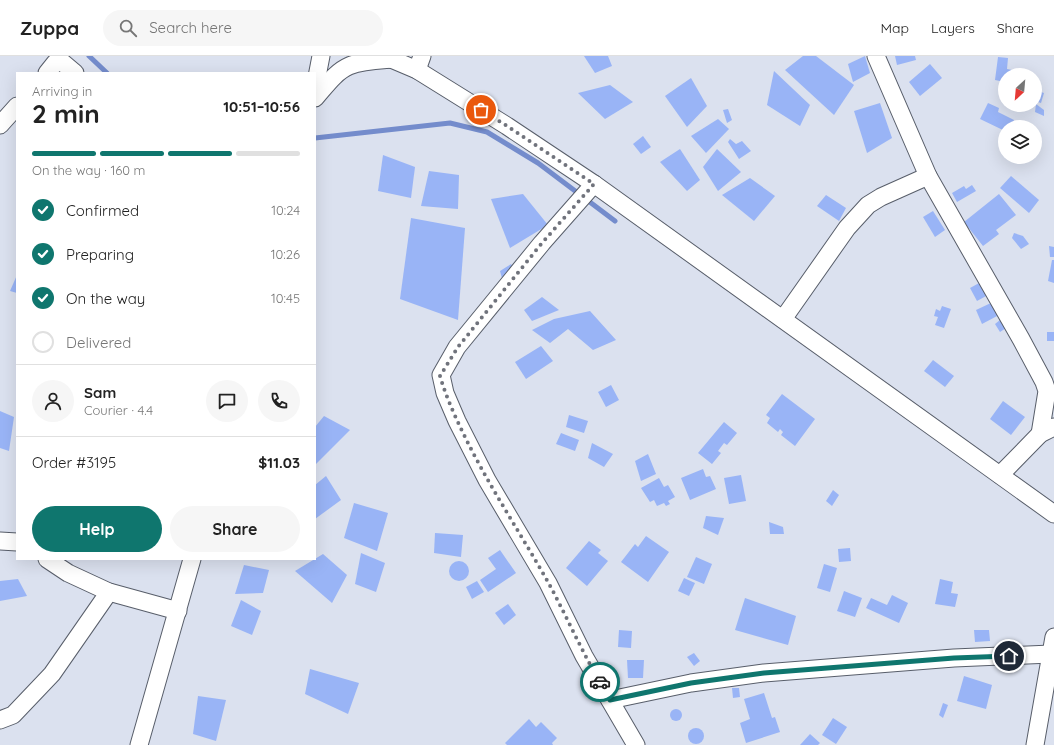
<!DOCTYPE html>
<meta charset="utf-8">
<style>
:root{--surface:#fff;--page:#f6f6f6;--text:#222;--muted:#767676;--line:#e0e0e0;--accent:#0f766e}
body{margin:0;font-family:Quicksand,sans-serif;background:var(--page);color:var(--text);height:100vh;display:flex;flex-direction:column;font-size:15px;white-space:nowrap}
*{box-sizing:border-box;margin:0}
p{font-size:13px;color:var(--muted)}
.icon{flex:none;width:22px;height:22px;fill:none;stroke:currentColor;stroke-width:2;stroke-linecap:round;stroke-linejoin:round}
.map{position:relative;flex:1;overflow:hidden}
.side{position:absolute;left:16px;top:16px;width:300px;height:488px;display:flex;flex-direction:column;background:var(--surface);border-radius:0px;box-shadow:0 4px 16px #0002}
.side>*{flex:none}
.needle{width:26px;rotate:206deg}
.fabs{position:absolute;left:998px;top:12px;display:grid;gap:8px}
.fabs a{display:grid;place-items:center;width:44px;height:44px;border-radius:50%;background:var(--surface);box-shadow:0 4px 16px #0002;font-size:20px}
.pin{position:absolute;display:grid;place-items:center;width:34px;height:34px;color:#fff;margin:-17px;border:2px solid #fff;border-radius:50%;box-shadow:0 1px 4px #0007}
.courier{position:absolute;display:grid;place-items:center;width:40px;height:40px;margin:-20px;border:3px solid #0f766e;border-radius:50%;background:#fff;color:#222;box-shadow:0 1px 5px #0007}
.head em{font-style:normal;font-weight:800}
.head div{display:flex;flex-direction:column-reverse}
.head{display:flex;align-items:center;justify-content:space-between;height:68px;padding:0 16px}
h1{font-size:26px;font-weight:800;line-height:30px}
.bar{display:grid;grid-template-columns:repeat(4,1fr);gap:6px 4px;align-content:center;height:48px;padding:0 16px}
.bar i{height:5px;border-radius:3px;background:var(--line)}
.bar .selected{background:var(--accent)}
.bar p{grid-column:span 4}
.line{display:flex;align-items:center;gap:10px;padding:0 16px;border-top:1px solid var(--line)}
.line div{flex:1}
.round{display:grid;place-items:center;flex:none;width:42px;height:42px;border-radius:21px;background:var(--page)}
ol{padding:0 16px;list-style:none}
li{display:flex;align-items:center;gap:12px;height:44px}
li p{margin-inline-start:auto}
li .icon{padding:4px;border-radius:50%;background:var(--accent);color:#fff;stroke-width:4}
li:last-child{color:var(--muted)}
li i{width:22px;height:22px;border:2px solid var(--line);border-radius:50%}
.action{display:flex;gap:8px;margin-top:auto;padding:8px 16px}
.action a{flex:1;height:46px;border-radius:24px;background:var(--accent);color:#fff;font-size:16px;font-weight:800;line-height:46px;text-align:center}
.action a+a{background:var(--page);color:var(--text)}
header{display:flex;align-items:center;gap:24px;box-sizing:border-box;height:56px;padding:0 20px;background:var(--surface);border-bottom:1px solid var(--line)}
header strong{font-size:19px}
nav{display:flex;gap:22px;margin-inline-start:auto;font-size:14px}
.search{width:280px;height:36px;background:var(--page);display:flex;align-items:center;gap:10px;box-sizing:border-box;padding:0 14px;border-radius:22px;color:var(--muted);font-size:15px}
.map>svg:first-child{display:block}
</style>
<header>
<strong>Zuppa</strong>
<div class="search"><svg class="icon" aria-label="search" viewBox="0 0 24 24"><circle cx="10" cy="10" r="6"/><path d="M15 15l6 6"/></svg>Search here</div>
<nav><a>Map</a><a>Layers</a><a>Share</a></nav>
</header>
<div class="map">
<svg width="1054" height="689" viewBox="0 0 1054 689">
<rect width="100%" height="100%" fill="#dbe1ef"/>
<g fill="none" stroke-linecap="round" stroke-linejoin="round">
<g stroke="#748ccc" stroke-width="5">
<polyline points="89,0 107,17"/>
<polyline points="315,82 450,67 487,76 538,107 615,165"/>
</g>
</g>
<g fill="#99b4f6">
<polygon points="584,0 608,0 612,10 595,17"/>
<polygon points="803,0 816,0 854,29 834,59 785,14"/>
<polygon points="865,0 870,17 853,26 848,8"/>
<polygon points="895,0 915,0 916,4 897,9"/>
<polygon points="998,1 1008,2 1007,13 1012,14 1011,19 1005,19 1005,26 995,24"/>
<polygon points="930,8 942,22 920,40 909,26"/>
<polygon points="774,15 810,49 800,70 767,49"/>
<polygon points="691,22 707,50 687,71 665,40"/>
<polygon points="1003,27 1005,28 1005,38 999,36"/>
<polygon points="610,29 633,46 605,63 578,37"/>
<polygon points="1035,34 1044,37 1041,47 1035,45"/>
<polygon points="880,47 892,82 867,97 854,55"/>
<polygon points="988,47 999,52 998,56 1014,64 1011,71 1005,71 1005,75 980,63"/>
<polygon points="1036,48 1044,54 1044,60 1035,56"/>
<polygon points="728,53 732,64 727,67 723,54"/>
<polygon points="718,63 729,73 706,97 691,80"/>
<polygon points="643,80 651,91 641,98 633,88"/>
<polygon points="730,83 736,88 742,85 751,95 739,103 728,86"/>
<polygon points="680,93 700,124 687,135 660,106"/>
<polygon points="717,93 741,116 718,135 703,111"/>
<polygon points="383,99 415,111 411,142 378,135"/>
<polygon points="429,115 459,119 458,153 421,150"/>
<polygon points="1011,120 1039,144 1029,157 1000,132"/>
<polygon points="750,122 775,140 754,165 722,139"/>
<polygon points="972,129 976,135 957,146 952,137 964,130 966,133"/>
<polygon points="523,138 548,169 510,192 491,143"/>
<polygon points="999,138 1016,159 996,174 999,178 983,190 964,166"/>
<polygon points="826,139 846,152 839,165 817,150"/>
<polygon points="933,155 945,174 935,181 923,161"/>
<polygon points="411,162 465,172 458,264 400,243"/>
<polygon points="1014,177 1023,180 1029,188 1021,193 1012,182"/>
<polygon points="1049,190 1054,191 1054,201 1050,201"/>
<polygon points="1052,204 1054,204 1054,227 1048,225"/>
<polygon points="511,208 514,213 503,226 500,215"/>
<polygon points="17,219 17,237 10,235"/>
<polygon points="981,226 988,239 977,245 970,232"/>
<polygon points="542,241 559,254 532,265 524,254"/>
<polygon points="993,246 999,259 982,268 976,254"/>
<polygon points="942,250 951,253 944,272 935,269 938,261 934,260 936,253 940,255"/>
<polygon points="590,255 616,284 593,294 568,273 550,287 532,274 554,263"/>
<polygon points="1000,264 1006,272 1000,276 995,268"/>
<rect x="1047" y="276" width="7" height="9"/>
<polygon points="541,290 553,305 526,323 515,306"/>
<polygon points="933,304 954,320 945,331 924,315"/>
<polygon points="611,329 619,344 606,351 598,336"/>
<polygon points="782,338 815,363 795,390 781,379 783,376 780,373 778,376 767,367 770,362 766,359"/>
<polygon points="1003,345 1025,361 1011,379 990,363"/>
<polygon points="0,355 14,361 9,395 0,392"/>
<polygon points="569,359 588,365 584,377 566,371"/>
<polygon points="324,360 350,374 315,409 315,371"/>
<polygon points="724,366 737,377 727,389 724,387 718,395 721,397 712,408 698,397"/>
<polygon points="561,377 579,384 575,395 556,388"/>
<polygon points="592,387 613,398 604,411 588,402"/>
<polygon points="648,398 656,418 641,425 635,405"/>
<polygon points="703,413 706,421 710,420 716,433 690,444 681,422"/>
<polygon points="741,419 746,445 729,448 724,422"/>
<polygon points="326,420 341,444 315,463 315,429"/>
<polygon points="659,422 664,431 668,429 675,441 668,445 670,448 666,450 664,447 657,450 654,444 650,446 641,432"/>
<polygon points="833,434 839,439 832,450 826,445"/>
<polygon points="354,447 388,457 377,495 344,482"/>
<polygon points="706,460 724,462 718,479 703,472"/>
<polygon points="769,466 783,471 784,478 770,478"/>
<polygon points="435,477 463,479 461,501 434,497"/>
<polygon points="646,480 669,496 648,526 621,506 635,488 638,491"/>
<polygon points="589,485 601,494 598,497 608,505 587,530 566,512"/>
<polygon points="850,492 851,505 839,506 838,493"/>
<polygon points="500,494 516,517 488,536 480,524 496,513 488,502"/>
<polygon points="361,497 385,507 376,536 355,528"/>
<polygon points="323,498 347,519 332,547 295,515"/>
<polygon points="696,501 712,508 704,528 687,521"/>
<circle cx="459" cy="515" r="10"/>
<polygon points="824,508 837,512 830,536 817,532"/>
<polygon points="244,509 269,514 263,537 235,538"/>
<polygon points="684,522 695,527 689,540 678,535"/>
<polygon points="18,523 27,540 0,545 0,525"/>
<polygon points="940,523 953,526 951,537 958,538 955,551 935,548"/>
<polygon points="477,525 484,536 472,543 466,531"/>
<polygon points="844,535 862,542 855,561 837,555"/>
<polygon points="892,539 908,547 899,567 866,552 871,542 887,549"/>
<polygon points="745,542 796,560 788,589 735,574"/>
<polygon points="241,544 261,555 252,579 231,570"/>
<polygon points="508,548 516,559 504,569 495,557"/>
<polygon points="619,574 632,575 631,592 618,591"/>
<polygon points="974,574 989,574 990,585 975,586"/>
<polygon points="694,597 700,605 694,610 687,601"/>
<polygon points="627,604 644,604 643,622 628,622"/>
<polygon points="310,613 359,627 348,658 305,638"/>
<polygon points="964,620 992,629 986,653 957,645"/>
<polygon points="732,632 739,632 740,641 733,642"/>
<polygon points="764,637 772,662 775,661 780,676 746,687 740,667 750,663 744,643"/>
<polygon points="198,640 226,644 216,685 193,678"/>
<polygon points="943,647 948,649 943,662 939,659"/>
<circle cx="676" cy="659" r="6"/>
<polygon points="833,662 847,671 836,688 822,679"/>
<polygon points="529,663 536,671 541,666 557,682 552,687 553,689 507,689 505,687"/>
<circle cx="696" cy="680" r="8"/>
<polygon points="810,678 820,687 818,689 800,689"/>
</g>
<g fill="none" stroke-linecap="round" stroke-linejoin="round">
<defs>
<g id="minor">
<polyline points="384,0 417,14 507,70 594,128 1054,458"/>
<polyline points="876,0 928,120 1021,283 1044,326 1047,335 1040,378"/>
<polyline points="417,14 422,0"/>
<polyline points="47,17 55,7 62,6 75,17"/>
<polyline points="315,31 321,0"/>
<path d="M315,42c10,-11 20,-26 34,-32 14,-6 30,-6 44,-7"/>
<polyline points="0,69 17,50"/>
<polyline points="594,128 542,187 457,291 441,319 445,337 457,365 487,424 548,527 584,600 636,689"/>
<polyline points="783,263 847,172 868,149 881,141 928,120"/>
<polyline points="1000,419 1040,378 1054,371"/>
<polyline points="0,485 17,486"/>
<polyline points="47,503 68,517 109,536 178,555"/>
<polyline points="610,644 691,627 764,617 954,602 1051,598"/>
<polyline points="0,664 13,659 52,618 109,536"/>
<polyline points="139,689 192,503"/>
<polyline points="1035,689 1054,581"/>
</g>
</defs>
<use href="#minor" stroke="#585e6a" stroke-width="19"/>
<use href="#minor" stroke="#fff" stroke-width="17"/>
</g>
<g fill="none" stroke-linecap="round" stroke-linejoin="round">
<path stroke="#70737c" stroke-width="4" stroke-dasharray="0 7.2" d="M481,54l26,16 87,58 -52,59 -84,104 -18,29c7,24 18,47 29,69 24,47 53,91 79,137 18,33 33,68 52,100"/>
<polyline stroke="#0f766e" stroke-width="5" points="600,626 610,644 691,627 764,617 954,602 1009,600"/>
</g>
</svg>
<div class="fabs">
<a><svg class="needle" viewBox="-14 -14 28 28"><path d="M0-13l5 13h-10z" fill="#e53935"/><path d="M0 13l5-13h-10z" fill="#767676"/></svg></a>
<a><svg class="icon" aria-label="layers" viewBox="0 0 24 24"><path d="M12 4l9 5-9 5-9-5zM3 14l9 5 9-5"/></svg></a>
</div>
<div class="pin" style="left:481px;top:54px;background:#ea580c"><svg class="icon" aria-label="bag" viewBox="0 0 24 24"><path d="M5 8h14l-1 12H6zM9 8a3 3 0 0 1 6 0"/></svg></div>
<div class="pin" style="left:1009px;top:600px;background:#1f2937"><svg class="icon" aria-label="home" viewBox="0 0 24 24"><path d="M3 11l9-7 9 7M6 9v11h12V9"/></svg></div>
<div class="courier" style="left:600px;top:626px"><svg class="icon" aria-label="car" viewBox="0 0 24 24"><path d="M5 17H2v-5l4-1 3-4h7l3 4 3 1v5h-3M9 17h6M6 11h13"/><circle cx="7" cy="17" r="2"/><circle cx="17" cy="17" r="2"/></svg></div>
<section class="side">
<div class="head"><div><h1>2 min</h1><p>Arriving in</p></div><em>10:51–10:56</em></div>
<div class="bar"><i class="selected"></i><i class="selected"></i><i class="selected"></i><i></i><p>On the way · 160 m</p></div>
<ol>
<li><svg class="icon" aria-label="check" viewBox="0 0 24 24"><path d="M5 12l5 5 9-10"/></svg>Confirmed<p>10:24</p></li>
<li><svg class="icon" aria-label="check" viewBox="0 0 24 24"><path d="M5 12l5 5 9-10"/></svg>Preparing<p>10:26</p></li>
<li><svg class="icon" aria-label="check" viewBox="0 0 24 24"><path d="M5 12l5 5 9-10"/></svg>On the way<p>10:45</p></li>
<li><i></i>Delivered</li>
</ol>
<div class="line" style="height:72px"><a class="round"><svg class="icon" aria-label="person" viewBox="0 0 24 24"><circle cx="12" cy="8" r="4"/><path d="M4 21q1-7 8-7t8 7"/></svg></a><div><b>Sam</b><p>Courier · 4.4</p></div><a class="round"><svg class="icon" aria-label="chat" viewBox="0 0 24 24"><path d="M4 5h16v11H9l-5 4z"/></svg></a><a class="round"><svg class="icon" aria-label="phone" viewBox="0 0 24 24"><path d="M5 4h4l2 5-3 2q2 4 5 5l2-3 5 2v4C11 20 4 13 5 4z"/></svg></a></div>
<div class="line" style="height:52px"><div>Order #3195</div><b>$11.03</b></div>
<div class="action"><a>Help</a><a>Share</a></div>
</section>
</div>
